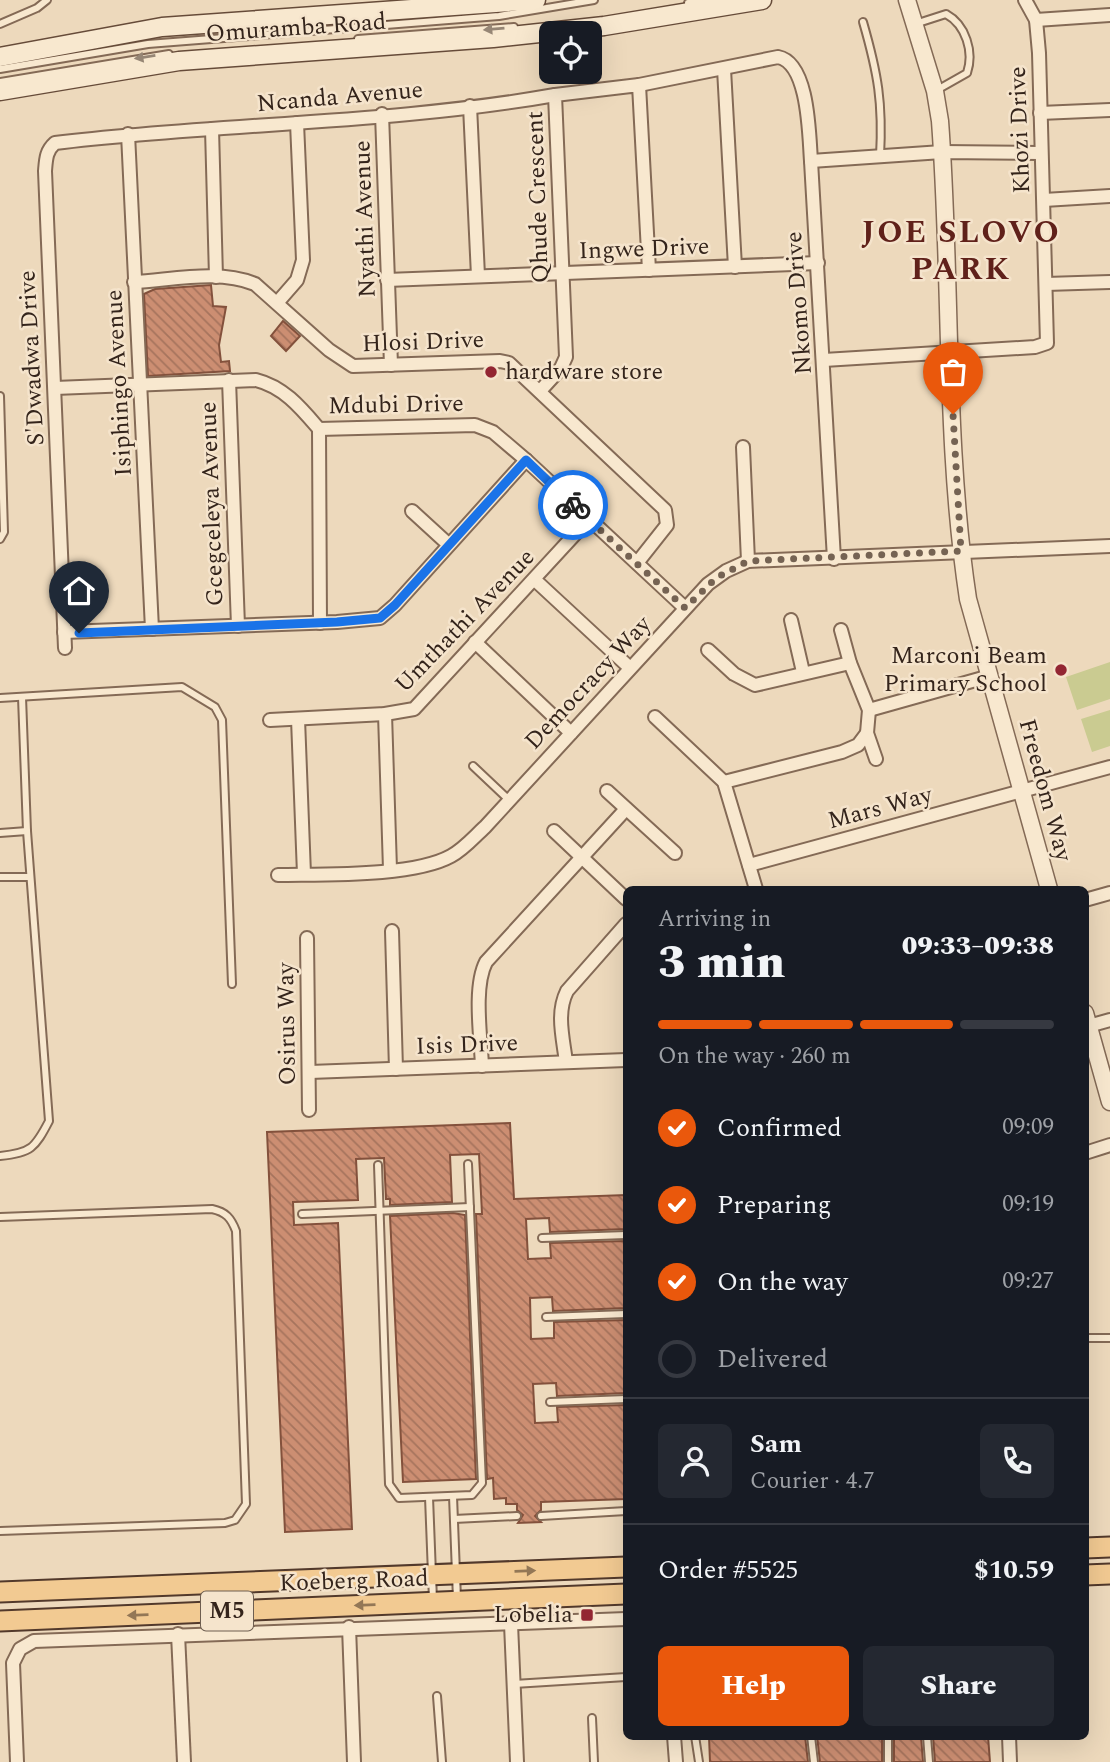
<!DOCTYPE html>
<meta charset="utf-8">
<style>
:root{--surface:#171b24;--page:#242831;--text:#f1f3f6;--muted:#9ea1a6;--line:#363941;--accent:#ea580c}
body{margin:0;font-family:Spectral,serif;background:var(--page);color:var(--text);height:100vh;display:flex;flex-direction:column;font-size:26px;white-space:nowrap}
*{box-sizing:border-box;margin:0}
p{font-size:23px;color:var(--muted)}
.icon{flex:none;width:38px;height:38px;fill:none;stroke:currentColor;stroke-width:2;stroke-linecap:round;stroke-linejoin:round}
.map{position:relative;flex:1;overflow:hidden}
.drawer{position:absolute;left:623px;top:886px;width:466px;height:854px;display:flex;flex-direction:column;background:var(--surface);border-radius:10px;box-shadow:0 7px 28px #0002}
.drawer>*{flex:none}
.fabs{position:absolute;left:539px;top:21px;display:grid;gap:14px}
.fabs a{display:grid;place-items:center;width:63px;height:63px;border-radius:10px;background:var(--surface);box-shadow:0 7px 28px #0002;font-size:35px}
.pin{position:absolute;display:grid;place-items:center;width:60px;height:60px;color:#fff;margin:-72px -30px;border-radius:50% 50% 50% 0;rotate:-45deg;box-shadow:0 0 7px #0007}
.pin .icon{rotate:45deg}
.courier{position:absolute;display:grid;place-items:center;width:70px;height:70px;margin:-35px;border:5px solid #1a73e8;border-radius:50%;background:#fff;color:#222;box-shadow:0 2px 9px #0007}
.head em{font-style:normal;font-weight:800}
.head div{display:flex;flex-direction:column-reverse}
.head{display:flex;align-items:center;justify-content:space-between;height:119px;padding:0 35px}
h1{font-size:46px;font-weight:800;line-height:52px}
.bar{display:grid;grid-template-columns:repeat(4,1fr);gap:10px 7px;align-content:center;height:84px;padding:0 35px}
.bar i{height:9px;border-radius:5px;background:var(--line)}
.bar .on{background:var(--accent)}
.bar p{grid-column:span 4}
.line{display:flex;align-items:center;gap:18px;padding:0 35px;border-top:2px solid var(--line)}
.line div{flex:1}
.round{display:grid;place-items:center;flex:none;width:74px;height:74px;border-radius:10px;background:var(--page)}
ol{padding:0 35px;list-style:none}
li{display:flex;align-items:center;gap:21px;height:77px}
li p{margin-inline-start:auto}
li .icon{padding:7px;border-radius:50%;background:var(--accent);color:#fff;stroke-width:4}
li:last-child{color:var(--muted)}
li i{width:38px;height:38px;border:4px solid var(--line);border-radius:50%}
.primary-button{display:flex;gap:14px;margin-top:auto;padding:14px 35px}
.primary-button a{flex:1;height:80px;border-radius:10px;background:var(--accent);color:#fff;font-size:28px;font-weight:800;line-height:80px;text-align:center}
.primary-button a+a{background:var(--page);color:var(--text)}
.map>svg:first-child{display:block}
</style>
<div class="map">
<svg width="1110" height="1762" viewBox="0 0 1110 1762">
<defs>
<pattern id="building-back-hatch" width="6" height="6" patternUnits="userSpaceOnUse" patternTransform="scale(1.75)"><rect width="6" height="6" fill="#cc8e72"/><path d="M-1 5l2 2M0 0l6 6M5-1l2 2" fill="none" stroke="#a6745d"/></pattern>
</defs>
<rect width="100%" height="100%" fill="#edd9bc"/>
<g fill="#cacb91">
<polygon points="1110,662 1110,699 1077,710 1066,677"/>
<polygon points="1110,710 1110,746 1092,752 1081,719"/>
</g>
<g fill="url(#building-back-hatch)" stroke="#83513c" stroke-width="2">
<polygon points="211,285 213,306 226,307 219,345 221,362 229,361 230,371 148,376 144,294 155,289"/>
<polygon points="283,321 300,336 286,351 271,336"/>
<polygon points="510,1123 514,1199 626,1195 626,1229 550,1232 549,1218 526,1219 528,1259 551,1258 550,1243 626,1241 626,1308 553,1311 552,1297 530,1298 531,1339 554,1338 554,1322 626,1320 626,1393 557,1396 556,1383 533,1384 535,1423 558,1422 557,1407 626,1405 626,1499 541,1502 541,1510 535,1516 541,1522 518,1523 523,1515 517,1510 517,1504 506,1504 506,1498 494,1499 493,1478 487,1479 476,1214 482,1214 479,1154 450,1155 452,1202 390,1205 390,1199 386,1199 384,1158 356,1159 358,1200 293,1202 294,1225 338,1223 352,1529 285,1532 267,1132"/>
<polygon points="453,1213 465,1215 476,1479 403,1482 390,1216"/>
<polygon points="709,1736 805,1736 808,1762 710,1762"/>
<polygon points="817,1736 882,1736 882,1762 820,1762"/>
<polygon points="894,1736 921,1736 923,1762 894,1762"/>
<polygon points="933,1736 988,1736 990,1762 935,1762"/>
</g>
<g fill="none" stroke-linecap="round" stroke-linejoin="round">
<defs>
<g id="service">
<polyline points="688,3 707,0"/>
<path d="M863,22c15,52 20,81 17,135"/>
<polyline points="0,24 37,8 47,0"/>
<path d="M915,24l31,-10c20,11 28,38 21,59l-30,17"/>
<polyline points="358,39 514,27"/>
<polyline points="0,69 148,44 499,16 594,0"/>
<polyline points="0,82 169,54"/>
<polyline points="0,396 4,532 0,539"/>
<polyline points="0,698 182,687 215,707 222,720 232,984"/>
<polyline points="473,766 509,800"/>
<polyline points="0,833 27,831"/>
<polyline points="0,877 30,877"/>
<path d="M0,1156c31,-3 35,-8 49,-35l-22,-290 -5,-134"/>
<polyline points="378,1165 389,1484 399,1498 472,1495 482,1483 468,1164"/>
<polyline points="302,1214 470,1207"/>
<path d="M0,1217l212,-8c14,3 19,9 24,22l10,273 -11,16 -10,3 -225,8"/>
<polyline points="542,1238 626,1235"/>
<polyline points="546,1317 626,1314"/>
<polyline points="1085,1338 1110,1338"/>
<polyline points="550,1402 626,1399"/>
<polyline points="453,1496 457,1599"/>
<polyline points="429,1497 433,1600"/>
<polyline points="541,1516 626,1511"/>
<polyline points="454,1519 517,1516"/>
<polyline points="514,1684 626,1677"/>
<polyline points="437,1696 442,1762"/>
<polyline points="592,1718 594,1762"/>
<polyline points="695,1736 699,1762"/>
<polyline points="811,1736 814,1762"/>
<polyline points="888,1736 888,1762"/>
<polyline points="927,1736 929,1762"/>
</g>
<g id="minor">
<polyline points="1036,20 1110,15"/>
<polyline points="724,69 735,267"/>
<path d="M639,85l139,-28c31,6 31,78 33,104l23,398"/>
<polyline points="470,106 478,276"/>
<polyline points="1040,113 1110,110"/>
<polyline points="382,114 391,365"/>
<polyline points="212,129 216,277"/>
<polyline points="128,134 152,629"/>
<polyline points="811,161 942,152 1040,153"/>
<polyline points="1044,200 1110,196"/>
<polyline points="387,280 818,263"/>
<path d="M134,282c38,-2 85,-13 121,2l74,66 24,16 147,-5 9,2 156,147 2,15 -30,38"/>
<polyline points="1046,284 1110,282"/>
<polyline points="277,303 297,280 303,260 297,123"/>
<polyline points="824,360 1035,347 1047,343 1039,53 1036,20 1025,0"/>
<polyline points="229,380 238,626"/>
<path d="M55,388l201,-8c28,7 45,28 63,49l156,-4 18,7 33,28 159,148"/>
<polyline points="540,391 561,368 566,357 555,95 639,85 649,270"/>
<polyline points="319,429 320,623"/>
<polyline points="743,447 748,561"/>
<polyline points="412,511 448,544"/>
<polyline points="535,580 630,668"/>
<polyline points="791,620 803,672"/>
<polyline points="841,630 850,663 869,710 867,733 876,759"/>
<polyline points="64,632 337,622 380,618 395,605 526,460"/>
<polyline points="475,642 571,733"/>
<path d="M65,648l-20,-477c1,-12 1,-20 10,-28 166,-20 336,-19 500,-48"/>
<polyline points="708,650 734,674 755,685 850,663"/>
<polyline points="869,710 990,676"/>
<polyline points="385,714 390,869"/>
<polyline points="655,717 724,782 756,889"/>
<polyline points="298,719 304,874"/>
<polyline points="270,720 385,714 414,709 589,519"/>
<polyline points="724,782 842,752 858,745 867,733"/>
<polyline points="607,791 675,853"/>
<polyline points="554,831 626,899"/>
<polyline points="749,865 1110,767"/>
<path d="M278,875c45,-1 135,2 173,-19 13,-7 23,-19 34,-29l223,-243 18,-13 22,-10 362,-15"/>
<polyline points="1085,900 1110,893"/>
<polyline points="392,931 396,1069"/>
<polyline points="307,938 309,1110"/>
<polyline points="1085,1027 1110,1020"/>
<path d="M566,1062c-3,-24 -10,-49 1,-71l59,-67"/>
<path d="M482,1066c-1,-28 -9,-79 4,-104l140,-153"/>
<polyline points="310,1072 626,1060"/>
<polyline points="1085,1153 1110,1145"/>
<polyline points="511,1624 517,1762"/>
<polyline points="349,1627 354,1762"/>
<polyline points="178,1634 184,1762"/>
<polyline points="674,1736 676,1762"/>
<polyline points="1009,1736 1010,1762"/>
<polyline points="17,1762 13,1663 20,1649 34,1641 626,1619"/>
</g>
<g id="tertiary">
<path d="M907,0l28,91 5,30c12,159 4,320 28,478l81,290"/>
<polyline points="1085,1013 1110,1102"/>
</g>
<g id="secondary">
<polyline points="0,57 162,27 536,0"/>
<polyline points="0,91 179,61 493,38 604,26 762,0"/>
</g>
<g id="primary">
<polyline points="1085,1548 1110,1547"/>
<polyline points="1085,1575 1110,1574"/>
<polyline points="0,1592 626,1567"/>
<polyline points="0,1621 626,1594"/>
</g>
</defs>
<use href="#service" stroke="#846a56" stroke-width="10"/>
<use href="#minor" stroke="#846a56" stroke-width="16"/>
<use href="#tertiary" stroke="#846a56" stroke-width="19"/>
<use href="#secondary" stroke="#664b39" stroke-width="21"/>
<use href="#primary" stroke="#52392b" stroke-width="23"/>
<use href="#service" stroke="#f8e8cf" stroke-width="6"/>
<use href="#minor" stroke="#f8e8cf" stroke-width="12"/>
<use href="#tertiary" stroke="#f8e8cf" stroke-width="16"/>
<use href="#secondary" stroke="#f8e8cf" stroke-width="18"/>
<use href="#primary" stroke="#f2ca92" stroke-width="19"/>
</g>
<defs><path id="oneway-solid" d="M-6-.8H1V-3.2L6.5 0L1 3.2V.8H-6Z" transform="scale(1.75)"/></defs>
<g fill="#968675">
<use href="#oneway-solid" transform="translate(494 29) rotate(175)"/>
<use href="#oneway-solid" transform="translate(145 57) rotate(171)"/>
</g>
<g fill="#937756">
<use href="#oneway-solid" transform="translate(525 1571) rotate(-2)"/>
<use href="#oneway-solid" transform="translate(365 1605) rotate(178)"/>
<use href="#oneway-solid" transform="translate(138 1615) rotate(178)"/>
</g>
<g fill="none" stroke-linecap="round" stroke-linejoin="round">
<polyline stroke="#756353" stroke-width="7" stroke-dasharray="0 12.6" points="573,505 685,608 716,578 748,561 961,551 953,414"/>
<polyline stroke="#1a73e8" stroke-width="9" points="79,633 337,622 380,618 395,605 526,460 573,505"/>
</g>
<g fill="#932632" stroke="#f5e4cc" stroke-width="2.5">
<circle cx="491" cy="372" r="7"/>
<circle cx="1061" cy="670" r="7"/>
<rect x="580" y="1608" width="14" height="14" rx="3.5"/>
</g>
<g text-anchor="middle" dominant-baseline="central" stroke-width="5" stroke-linejoin="round" paint-order="stroke">
<rect fill="#f5e4cc" stroke="#6e5e50" stroke-width="2" x="201" y="1591.5" width="52" height="39" rx="5"/>
<g font-size="23" font-weight="bold" fill="#34241b">
<text x="227" y="1611">M5</text>
</g>
<g font-size="24" fill="#34241b" stroke="#f5e4cc">
<text transform="translate(296 28) rotate(-4)">Omuramba Road</text>
<text transform="translate(340 97) rotate(-5)">Ncanda Avenue</text>
<text transform="translate(1020 130) rotate(-92)">Khozi Drive</text>
<text transform="translate(538 197) rotate(-92)">Qhude Crescent</text>
<text transform="translate(365 219) rotate(-92)">Nyathi Avenue</text>
<text transform="translate(644 249) rotate(-2)">Ingwe Drive</text>
<text transform="translate(799 303) rotate(-94)">Nkomo Drive</text>
<text transform="translate(423 342) rotate(-2)">Hlosi Drive</text>
<text transform="translate(32 358) rotate(-93)">S'Dwadwa Drive</text>
<text transform="translate(119 383) rotate(-93)">Isiphingo Avenue</text>
<text transform="translate(396 405) rotate(-1)">Mdubi Drive</text>
<text transform="translate(212 504) rotate(-92)">Gcegceleya Avenue</text>
<text transform="translate(465 621) rotate(-46)">Umthathi Avenue</text>
<text transform="translate(588 683) rotate(-47)">Democracy Way</text>
<text transform="translate(1045 790) rotate(75)">Freedom Way</text>
<text transform="translate(880 808) rotate(-15)">Mars Way</text>
<text transform="translate(287 1024) rotate(-91)">Osirus Way</text>
<text transform="translate(467 1045) rotate(-2)">Isis Drive</text>
<text transform="translate(354 1581) rotate(-2)">Koeberg Road</text>
</g>
<g font-size="24" fill="#34241b" stroke="#f5e4cc" text-anchor="end">
<text x="505" y="372" text-anchor="start">hardware store</text>
<text x="1047" y="656">Marconi Beam<tspan x="1047" dy="28">Primary School</tspan></text>
<text x="573" y="1615">Lobelia</text>
</g>
<g font-size="32" font-weight="bold" letter-spacing="2" fill="#60211a" stroke="#f5e4cc">
<text x="961" y="232">JOE SLOVO<tspan x="961" dy="37">PARK</tspan></text>
</g>
</g>
</svg>
<div class="fabs">
<a><svg class="icon" aria-label="locate" viewBox="0 0 24 24"><circle cx="12" cy="12" r="6"/><path d="M12 2v4M12 18v4M2 12h4M18 12h4"/></svg></a>
</div>
<div class="pin" style="left:953px;top:414px;background:#ea580c"><svg class="icon" aria-label="bag" viewBox="0 0 24 24"><path d="M5 8h14l-1 12H6zM9 8a3 3 0 0 1 6 0"/></svg></div>
<div class="pin" style="left:79px;top:633px;background:#1f2937"><svg class="icon" aria-label="home" viewBox="0 0 24 24"><path d="M3 11l9-7 9 7M6 9v11h12V9"/></svg></div>
<div class="courier" style="left:573px;top:505px"><svg class="icon" aria-label="bike" viewBox="0 0 24 24"><circle cx="6" cy="16" r="4"/><circle cx="18" cy="16" r="4"/><path d="M6 16l4-8h5l3 8M10 8l3 8H6M13 5h3"/></svg></div>
<section class="drawer">
<div class="head"><div><h1>3 min</h1><p>Arriving in</p></div><em>09:33–09:38</em></div>
<div class="bar"><i class="on"></i><i class="on"></i><i class="on"></i><i></i><p>On the way · 260 m</p></div>
<ol>
<li><svg class="icon" aria-label="check" viewBox="0 0 24 24"><path d="M5 12l5 5 9-10"/></svg>Confirmed<p>09:09</p></li>
<li><svg class="icon" aria-label="check" viewBox="0 0 24 24"><path d="M5 12l5 5 9-10"/></svg>Preparing<p>09:19</p></li>
<li><svg class="icon" aria-label="check" viewBox="0 0 24 24"><path d="M5 12l5 5 9-10"/></svg>On the way<p>09:27</p></li>
<li><i></i>Delivered</li>
</ol>
<div class="line" style="height:126px"><a class="round"><svg class="icon" aria-label="person" viewBox="0 0 24 24"><circle cx="12" cy="8" r="4"/><path d="M4 21q1-7 8-7t8 7"/></svg></a><div><b>Sam</b><p>Courier · 4.7</p></div><a class="round"><svg class="icon" aria-label="phone" viewBox="0 0 24 24"><path d="M5 4h4l2 5-3 2q2 4 5 5l2-3 5 2v4C11 20 4 13 5 4z"/></svg></a></div>
<div class="line" style="height:91px"><div>Order #5525</div><b>$10.59</b></div>
<div class="primary-button"><a>Help</a><a>Share</a></div>
</section>
</div>
